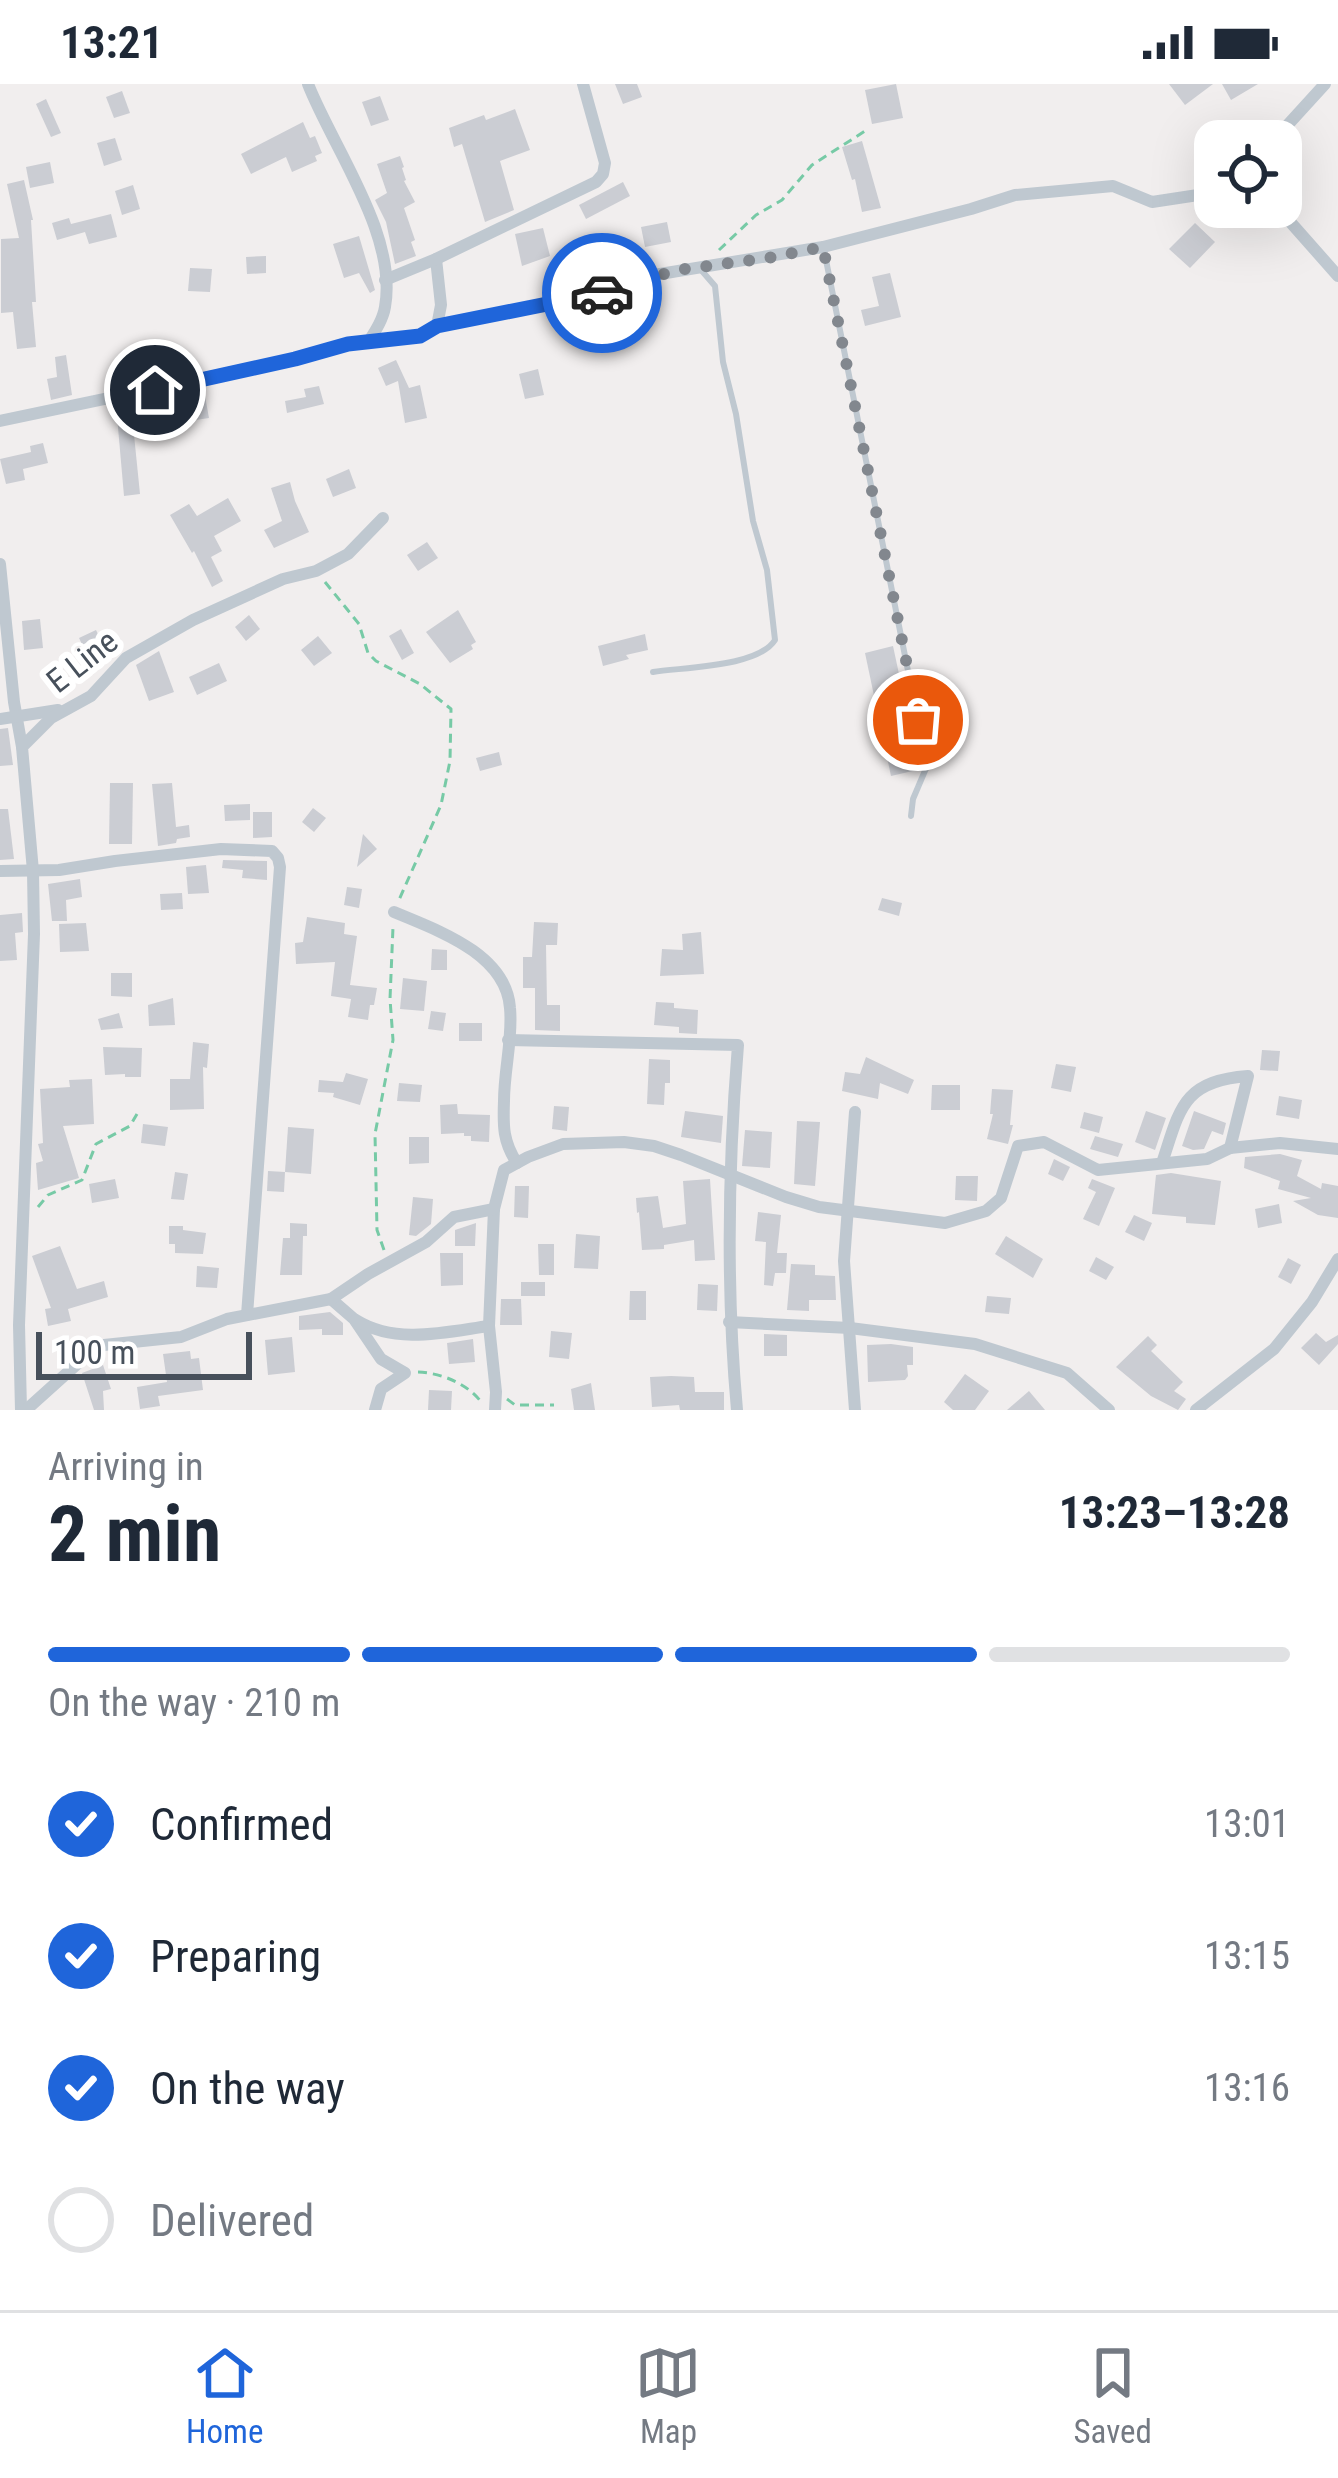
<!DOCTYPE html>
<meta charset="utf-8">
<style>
:root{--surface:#fff;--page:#f2f2f3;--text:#1f2937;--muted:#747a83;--line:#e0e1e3;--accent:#1f65da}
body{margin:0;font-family:"Roboto Condensed",sans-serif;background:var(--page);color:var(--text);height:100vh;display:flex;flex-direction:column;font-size:45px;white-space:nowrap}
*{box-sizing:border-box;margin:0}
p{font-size:39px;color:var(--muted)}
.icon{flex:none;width:66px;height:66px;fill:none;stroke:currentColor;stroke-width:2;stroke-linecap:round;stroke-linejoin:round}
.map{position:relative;height:1326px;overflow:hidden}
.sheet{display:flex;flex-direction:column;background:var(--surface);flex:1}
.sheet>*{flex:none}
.fabs{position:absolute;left:1194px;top:36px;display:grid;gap:24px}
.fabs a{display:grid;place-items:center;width:108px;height:108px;border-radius:24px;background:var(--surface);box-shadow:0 12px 48px #0002;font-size:60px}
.scale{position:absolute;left:36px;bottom:30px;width:216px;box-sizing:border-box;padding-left:12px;border:6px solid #47505b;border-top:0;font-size:33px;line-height:42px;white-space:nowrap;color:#47505b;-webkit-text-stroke:9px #fff;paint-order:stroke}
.pin{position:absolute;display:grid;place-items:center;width:102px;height:102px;color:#fff;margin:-51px;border:6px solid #fff;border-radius:50%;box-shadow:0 3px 12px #0007}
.courier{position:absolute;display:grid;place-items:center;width:120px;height:120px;margin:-60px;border:9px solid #1f65da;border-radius:50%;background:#fff;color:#222;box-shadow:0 3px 15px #0007}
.head em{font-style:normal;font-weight:700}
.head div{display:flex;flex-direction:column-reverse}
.head{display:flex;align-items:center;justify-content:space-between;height:204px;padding:0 48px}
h1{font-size:78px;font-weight:700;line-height:90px}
.bar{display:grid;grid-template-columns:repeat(4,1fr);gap:18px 12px;align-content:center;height:144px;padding:0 48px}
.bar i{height:15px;border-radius:9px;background:var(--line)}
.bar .selected{background:var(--accent)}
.bar p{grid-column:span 4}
ol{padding:0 48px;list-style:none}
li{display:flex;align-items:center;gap:36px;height:132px}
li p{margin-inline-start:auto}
li .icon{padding:12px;border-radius:50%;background:var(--accent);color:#fff;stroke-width:4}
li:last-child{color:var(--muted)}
li i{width:66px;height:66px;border:6px solid var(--line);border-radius:50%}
.status{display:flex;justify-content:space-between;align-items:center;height:84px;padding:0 60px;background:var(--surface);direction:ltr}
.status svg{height:33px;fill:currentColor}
.tab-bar{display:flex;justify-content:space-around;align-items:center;height:168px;border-top:3px solid var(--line);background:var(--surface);font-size:33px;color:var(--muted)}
.tab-bar a{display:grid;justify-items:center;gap:6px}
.tab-bar .selected{color:var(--accent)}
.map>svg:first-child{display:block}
</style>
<div class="status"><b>13:21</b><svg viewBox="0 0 49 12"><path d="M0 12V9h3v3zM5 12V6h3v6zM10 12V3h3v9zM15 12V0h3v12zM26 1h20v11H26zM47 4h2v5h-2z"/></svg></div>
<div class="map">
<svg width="1338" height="1326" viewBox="0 0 1338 1326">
<rect width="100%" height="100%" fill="#f1eeee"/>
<g fill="#cbcdd3">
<polygon points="615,0 637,0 642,13 623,20"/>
<polygon points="896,0 903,34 872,40 865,6"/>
<polygon points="1169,0 1213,0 1185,21"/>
<polygon points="1222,0 1258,0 1231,16"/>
<polygon points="122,7 130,29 114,34 106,13"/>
<polygon points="380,12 389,36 371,42 362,18"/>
<polygon points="46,15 61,49 51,53 36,20"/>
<polygon points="515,25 530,66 500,77 514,126 485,138 462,60 454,63 449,44 484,31 486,36"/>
<polygon points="303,38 310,54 315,52 322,69 315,72 317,77 292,88 286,73 251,90 241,70"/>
<polygon points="115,54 122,76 104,82 97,59"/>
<polygon points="862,57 881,124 862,128 855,95 852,96 842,63"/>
<polygon points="400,72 404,83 402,84 406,96 404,97 415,118 404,124 415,156 411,158 416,172 395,180 386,138 375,116 387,109 377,80"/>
<polygon points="50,78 54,99 30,104 26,83"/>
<polygon points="24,96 33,136 31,136 36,218 32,218 36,263 17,265 13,228 1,229 1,155 19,154 7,100"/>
<polygon points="623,98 630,112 586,135 579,121"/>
<polygon points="133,101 140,125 122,131 115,107"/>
<polygon points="111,130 117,153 89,160 85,148 57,156 52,139 69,134 71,140"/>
<polygon points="667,138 671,158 645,163 641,143"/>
<polygon points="1195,139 1215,158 1190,184 1169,165"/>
<polygon points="543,144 550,172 522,182 515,150"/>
<polygon points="359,152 375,206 370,209 359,189 344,194 333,160"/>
<polygon points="266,172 266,189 247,190 246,173"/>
<polygon points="190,184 212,185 210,208 188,207"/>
<polygon points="890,189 901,233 865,242 861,226 879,222 872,193"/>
<polygon points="66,271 72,311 51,316 47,295 57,293 55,273"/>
<polygon points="396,276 409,304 420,301 427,334 405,339 398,297 386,302 378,284"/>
<polygon points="538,285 544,311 525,315 519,290"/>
<polygon points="319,302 324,320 287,329 285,317 306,313 304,305"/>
<polygon points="205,312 209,334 156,342 151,320"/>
<polygon points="132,331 140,410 124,412 117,332"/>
<polygon points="43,359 48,379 23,385 25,396 6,400 0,375 31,368 30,362"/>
<polygon points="349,385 356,404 333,413 326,395"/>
<polygon points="290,398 295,417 309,448 274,464 264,446 282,437 271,404"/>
<polygon points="228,414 241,437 214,452 222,467 211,473 223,497 212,503 194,467 192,469 170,431 189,420 197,432"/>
<polygon points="427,458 438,474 418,487 407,471"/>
<polygon points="458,526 476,558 471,561 473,565 450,579 426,548"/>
<polygon points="249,531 260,545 246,557 235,543"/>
<polygon points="40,535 43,564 24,566 22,537"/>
<polygon points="401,545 414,569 402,576 389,552"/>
<polygon points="96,546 104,563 87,571 79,554"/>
<polygon points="645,550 648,566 626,571 629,575 603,582 598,562"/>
<polygon points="318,552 332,569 314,582 301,566"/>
<polygon points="893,562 919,683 917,686 891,692 865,569"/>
<polygon points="159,567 174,608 149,617 136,581"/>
<polygon points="219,579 227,597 197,611 189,593"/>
<polygon points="8,644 13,681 0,682 0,645"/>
<polygon points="499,668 502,681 480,687 476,674"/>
<polygon points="110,699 133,699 132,760 109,760"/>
<polygon points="172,699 176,743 189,741 190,753 177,755 176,759 158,762 152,700"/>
<polygon points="250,720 250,736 225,737 224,721"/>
<polygon points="313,724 326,734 314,748 302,738"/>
<polygon points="0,725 8,725 14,775 0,776"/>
<polygon points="253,728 272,728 272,753 253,754"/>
<polygon points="363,750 377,765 357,783"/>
<polygon points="223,776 267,777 267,796 242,794 243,786 222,784"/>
<polygon points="206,781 209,809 188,810 186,783"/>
<polygon points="80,795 82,813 66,816 67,837 52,837 48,800"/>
<polygon points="347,803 362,805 359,824 344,821"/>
<polygon points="182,809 183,825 161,826 160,810"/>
<polygon points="882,814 902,819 899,832 878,826"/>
<polygon points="22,829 23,848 15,849 17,876 0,877 0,831"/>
<polygon points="307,833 345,839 344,850 357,852 350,901 377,904 374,921 370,921 368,936 348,933 351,915 331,912 335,878 296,880 295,859 303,858"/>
<polygon points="534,838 558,839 557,861 546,861 547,921 560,921 560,947 535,946 535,904 523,904 523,873 532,873"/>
<polygon points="86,839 89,867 60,868 59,840"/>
<polygon points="701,848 704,890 660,892 662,865 683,866 682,850"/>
<polygon points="432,865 447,866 447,886 431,886"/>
<polygon points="111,889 132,889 132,913 111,912"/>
<polygon points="403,894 427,897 424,927 400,925"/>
<polygon points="173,914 175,941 149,942 148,921"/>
<polygon points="656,918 674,919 674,924 698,926 697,950 679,949 679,943 654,941"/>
<polygon points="431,927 446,929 443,947 428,945"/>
<polygon points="119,929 123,944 101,946 98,935"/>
<rect x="459" y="939" width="23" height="18"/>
<polygon points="193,958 209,960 207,984 203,983 204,1025 170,1026 170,995 190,995"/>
<polygon points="103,963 142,964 141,993 125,993 125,990 105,991"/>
<polygon points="1262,966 1280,967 1278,987 1260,986"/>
<polygon points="866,973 914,996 908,1010 880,999 878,1015 842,1007 845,988 860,990"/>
<polygon points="649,975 670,976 670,999 665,999 664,1021 647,1020"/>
<polygon points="1056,980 1076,983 1071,1008 1051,1004"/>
<polygon points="346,989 368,995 360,1021 333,1013 334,1009 318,1008 319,996 343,998"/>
<polygon points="92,995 94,1040 63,1042 79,1094 38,1106 36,1079 43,1077 38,1060 43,1059 40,1005 70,1003 69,996"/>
<polygon points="399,999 422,1001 420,1018 397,1017"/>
<polygon points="932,1001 960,1001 960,1026 931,1026"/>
<polygon points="992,1005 1013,1006 1010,1041 1013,1041 1008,1060 987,1055 993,1030 990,1030"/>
<polygon points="1279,1012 1302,1016 1299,1035 1276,1031"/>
<polygon points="457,1020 458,1030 490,1031 489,1058 471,1057 471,1052 464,1052 464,1049 441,1050 440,1021"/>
<polygon points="554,1022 569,1023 567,1047 552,1045"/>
<polygon points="685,1027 723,1032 721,1059 681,1053"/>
<polygon points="1146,1027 1166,1034 1155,1066 1135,1058"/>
<polygon points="1194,1027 1226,1039 1223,1051 1212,1047 1204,1065 1193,1066 1182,1062"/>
<polygon points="1084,1028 1103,1033 1099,1049 1080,1044"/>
<polygon points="797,1037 820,1038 815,1102 794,1100"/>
<polygon points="143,1040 168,1043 165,1062 141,1059"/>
<polygon points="288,1043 314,1045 311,1090 285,1088"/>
<polygon points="745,1046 772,1048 770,1084 742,1082"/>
<polygon points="1095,1052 1123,1060 1118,1073 1090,1065"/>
<polygon points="409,1053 429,1053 429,1079 409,1080"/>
<polygon points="1280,1070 1302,1076 1297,1092 1321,1105 1322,1099 1338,1102 1338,1134 1318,1131 1293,1117 1311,1114 1278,1105 1280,1097 1244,1084 1245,1073"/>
<polygon points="1054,1075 1070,1083 1063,1097 1048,1090"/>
<polygon points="268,1087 285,1088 284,1108 267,1107"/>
<polygon points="175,1088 188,1090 184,1116 171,1115"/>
<polygon points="1171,1089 1221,1097 1215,1141 1186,1139 1186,1133 1152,1130 1156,1091"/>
<polygon points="956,1092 978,1092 977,1117 955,1116"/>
<polygon points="115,1095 119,1114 92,1119 89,1100"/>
<polygon points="710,1095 715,1176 695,1177 694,1156 664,1161 664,1165 642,1166 639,1128 637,1129 636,1114 658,1112 663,1144 686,1140 683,1097"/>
<polygon points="1092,1095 1115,1104 1099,1142 1083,1135 1096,1108 1088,1104"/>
<polygon points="515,1102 529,1102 528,1134 514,1133"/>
<polygon points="413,1113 433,1115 431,1140 416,1152 409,1151"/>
<polygon points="1279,1120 1282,1139 1258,1144 1255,1125"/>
<polygon points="758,1128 781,1131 777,1169 787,1169 786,1189 775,1189 773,1202 764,1201 766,1158 755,1157"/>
<polygon points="1134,1131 1152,1139 1144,1157 1125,1148"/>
<polygon points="290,1139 307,1140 307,1152 303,1152 302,1191 280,1191 283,1154 290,1154"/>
<polygon points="476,1139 475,1162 455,1162 455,1146"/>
<polygon points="169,1142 183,1142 183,1146 206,1149 203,1170 175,1169 175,1160 169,1160"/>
<polygon points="576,1150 600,1152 598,1185 574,1184"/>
<polygon points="1006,1152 1043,1175 1033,1194 995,1170"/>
<polygon points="538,1160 554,1160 554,1191 539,1191"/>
<polygon points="60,1162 77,1205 104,1197 108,1213 68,1225 71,1237 48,1242 45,1225 51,1224 32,1172"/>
<polygon points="440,1169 463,1169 463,1201 441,1202"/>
<polygon points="1096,1173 1114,1183 1106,1196 1089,1187"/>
<polygon points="1288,1174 1301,1181 1291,1200 1278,1193"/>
<polygon points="791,1180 815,1181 815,1191 835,1192 836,1216 809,1216 809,1227 787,1226"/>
<polygon points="197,1182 219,1184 217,1204 196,1203"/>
<rect x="521" y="1198" width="24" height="14"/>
<polygon points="698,1200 718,1201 717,1227 697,1226"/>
<polygon points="630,1207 646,1207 646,1236 629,1236"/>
<polygon points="987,1212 1011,1214 1009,1230 985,1228"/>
<polygon points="501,1215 521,1215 522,1241 500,1241"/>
<polygon points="330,1228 343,1239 343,1251 322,1251 322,1245 299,1246 299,1232"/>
<polygon points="551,1247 572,1249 569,1275 549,1273"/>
<polygon points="1316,1249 1326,1258 1338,1251 1338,1260 1319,1281 1301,1264"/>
<polygon points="764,1250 787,1251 787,1272 764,1272"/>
<polygon points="1148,1252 1157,1261 1151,1267 1183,1298 1174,1307 1186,1315 1178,1326 1151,1312 1116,1283"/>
<polygon points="292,1253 295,1288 268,1291 265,1256"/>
<polygon points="473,1255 475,1278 449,1280 447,1259"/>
<polygon points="891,1260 913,1263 913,1281 907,1281 908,1292 905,1296 868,1298 867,1261"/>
<polygon points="190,1267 191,1275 199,1274 203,1306 158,1312 160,1322 140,1325 137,1303 167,1298 163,1270"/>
<polygon points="103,1281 111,1305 103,1307 104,1326 94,1326 82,1289"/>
<polygon points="965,1290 989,1307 975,1326 953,1326 944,1318"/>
<polygon points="671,1292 694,1293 695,1308 724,1308 724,1326 680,1326 679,1321 652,1323 650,1293"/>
<polygon points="591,1299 595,1326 574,1326 571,1305"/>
<polygon points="429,1306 452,1307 451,1326 428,1326"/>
<polygon points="1029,1307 1045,1326 1007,1326"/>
</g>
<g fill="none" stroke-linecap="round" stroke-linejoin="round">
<g stroke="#77caa6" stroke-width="3" stroke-dasharray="9 6" stroke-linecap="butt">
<polyline points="719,166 756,131 782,116 812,81 865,47"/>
<polyline points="325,498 359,540 368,569 376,577 420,600 451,625 450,677 441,721 399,816"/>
<polyline points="38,1123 48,1111 82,1096 96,1060 130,1042 137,1030"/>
<polyline points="384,1166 377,1146 375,1050 393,956 390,915 393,843"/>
<path d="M418,1288c24,1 50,12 64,31"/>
<polyline points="507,1315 515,1321 554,1321"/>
</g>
<g stroke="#bfc8d0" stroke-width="6">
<polyline points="824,166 927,682 913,715 911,732"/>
<path d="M653,588c32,-5 105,-5 122,-32l-8,-70 -14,-49 -17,-107 -13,-52 -8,-76 -13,-15"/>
</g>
<g stroke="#bfc8d0" stroke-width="12">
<path d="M308,0c25,64 90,151 77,223 -2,12 -9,23 -16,34"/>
<polyline points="1273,57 1325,0"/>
<polyline points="1277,123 1338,192"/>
<polyline points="436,175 441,221 437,242"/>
<polyline points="385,196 436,175 596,98 603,90 605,79 583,0"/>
<polyline points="0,337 295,275 348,260 420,252 437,242 593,212 654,191 823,163 971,125 1015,111 1113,102 1152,118 1198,111 1215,102"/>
<polyline points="0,480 14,618 22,663"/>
<polyline points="0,635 58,626"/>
<polyline points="0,787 59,786 115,777 221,765 272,767 278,774 280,783 247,1231"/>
<path d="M394,828c42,18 112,41 116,96 3,30 -6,62 -6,93 -1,25 -1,41 13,62"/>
<path d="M508,956l230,5c-10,122 -12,243 -1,365"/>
<path d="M1162,1079c18,-54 20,-82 86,-87l-18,72"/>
<polyline points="494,1125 489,1242 496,1308 495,1326"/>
<polyline points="331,1215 354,1235 381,1275 405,1289 381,1305 375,1326"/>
<path d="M356,1236c40,25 90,12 133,6"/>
<polyline points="729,1238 850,1244 975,1260 1067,1289 1109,1326"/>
<polyline points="21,1326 19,1241 34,850 33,787 22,663 51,634 91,612 126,574 193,536 283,495 316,487 348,470 383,434"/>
<polyline points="26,1326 86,1272 104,1261 181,1253 227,1235 331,1215 368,1190 426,1158 454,1133 494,1125 504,1086 528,1073 563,1060 624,1058 654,1062 681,1071 786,1113 819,1123 945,1139 986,1127 1001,1114 1018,1062 1044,1058 1098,1086 1207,1075 1230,1064 1280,1059 1338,1065"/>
<polyline points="855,1326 844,1177 855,1028"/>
<polyline points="1196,1326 1274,1265 1312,1218 1338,1175"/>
</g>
</g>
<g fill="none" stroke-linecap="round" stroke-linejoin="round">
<polyline stroke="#82878e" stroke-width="12" stroke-dasharray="0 21.6" points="602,209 677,186 768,174 823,163 918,636"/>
<polyline stroke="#1f65da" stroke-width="15" points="155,306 295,275 348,260 420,252 437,242 602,209"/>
</g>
<g text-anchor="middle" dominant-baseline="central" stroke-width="12" stroke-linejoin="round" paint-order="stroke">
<g font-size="33" fill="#47505b" stroke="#fff">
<text transform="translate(82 577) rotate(-38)">E Line</text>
</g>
</g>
</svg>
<div class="fabs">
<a><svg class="icon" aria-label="locate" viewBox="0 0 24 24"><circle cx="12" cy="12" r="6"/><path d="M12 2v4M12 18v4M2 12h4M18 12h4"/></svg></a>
</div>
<div class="scale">100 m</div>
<div class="pin" style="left:918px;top:636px;background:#ea580c"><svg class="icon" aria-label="bag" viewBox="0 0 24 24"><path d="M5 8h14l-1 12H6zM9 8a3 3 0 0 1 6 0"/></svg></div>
<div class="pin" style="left:155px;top:306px;background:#1f2937"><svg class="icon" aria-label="home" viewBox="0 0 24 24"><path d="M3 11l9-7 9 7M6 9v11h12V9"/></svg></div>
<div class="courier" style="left:602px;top:209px"><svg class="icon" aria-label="car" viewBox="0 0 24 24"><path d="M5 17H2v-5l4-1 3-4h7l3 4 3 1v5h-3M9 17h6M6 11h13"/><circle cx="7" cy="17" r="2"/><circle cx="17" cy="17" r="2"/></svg></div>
</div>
<section class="sheet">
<div class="head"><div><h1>2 min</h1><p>Arriving in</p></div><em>13:23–13:28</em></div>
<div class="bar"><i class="selected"></i><i class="selected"></i><i class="selected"></i><i></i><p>On the way · 210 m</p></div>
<ol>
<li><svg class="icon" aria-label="check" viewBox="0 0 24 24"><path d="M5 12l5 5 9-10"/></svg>Confirmed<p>13:01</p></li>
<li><svg class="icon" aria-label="check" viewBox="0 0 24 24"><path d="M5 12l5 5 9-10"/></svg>Preparing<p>13:15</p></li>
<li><svg class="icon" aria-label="check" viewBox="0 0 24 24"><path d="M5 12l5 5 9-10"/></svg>On the way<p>13:16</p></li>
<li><i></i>Delivered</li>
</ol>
</section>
<nav class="tab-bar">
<a class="selected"><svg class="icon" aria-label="home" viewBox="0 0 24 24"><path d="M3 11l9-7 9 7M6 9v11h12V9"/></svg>Home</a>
<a><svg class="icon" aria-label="map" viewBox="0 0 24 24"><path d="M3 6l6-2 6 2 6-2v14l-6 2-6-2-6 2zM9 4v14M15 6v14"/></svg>Map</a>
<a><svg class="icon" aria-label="saved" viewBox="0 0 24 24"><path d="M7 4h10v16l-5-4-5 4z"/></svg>Saved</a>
</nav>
